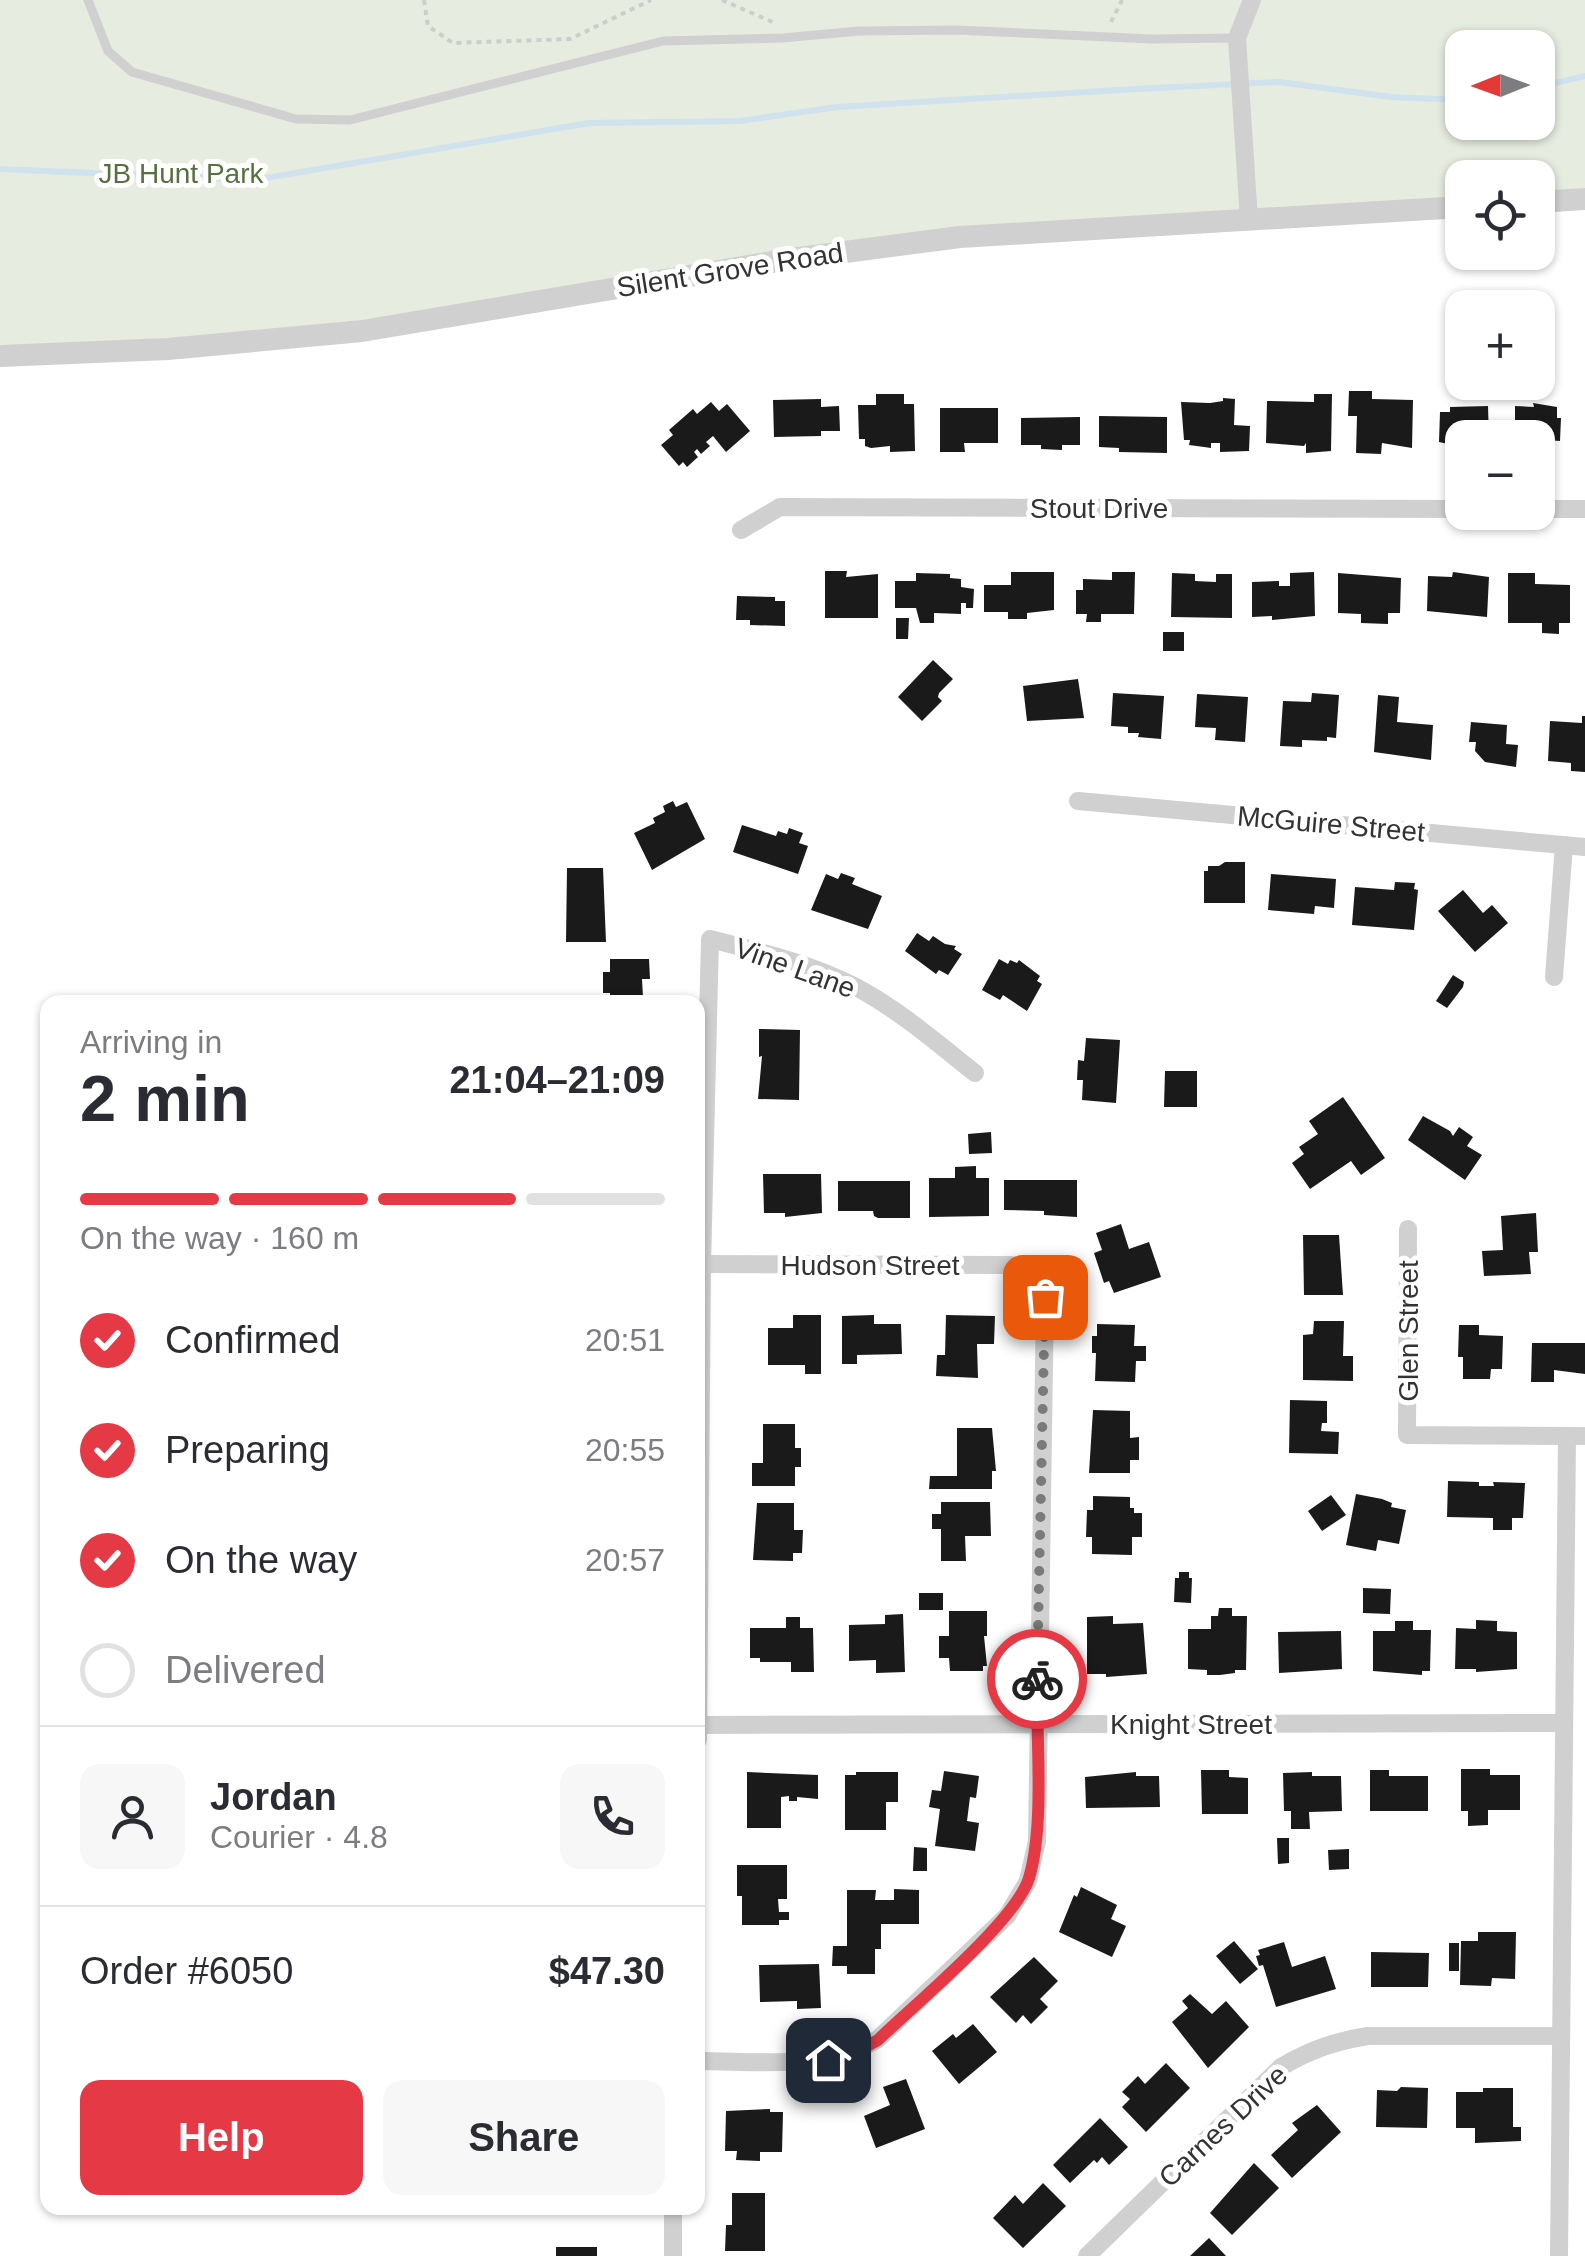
<!DOCTYPE html>
<meta charset="utf-8">
<style>
:root{--surface:#fff;--page:#f7f7f7;--text:#2b2b33;--muted:#7c7c81;--line:#e1e1e2;--accent:#e63946}
body{margin:0;font-family:Arial,sans-serif;background:var(--page);color:var(--text);height:100vh;display:flex;flex-direction:column;font-size:38px;white-space:nowrap}
*{box-sizing:border-box;margin:0}
p{font-size:32px;color:var(--muted)}
.icon{flex:none;width:55px;height:55px;fill:none;stroke:currentColor;stroke-width:2;stroke-linecap:round;stroke-linejoin:round}
.map{position:relative;flex:1;overflow:hidden}
.details{position:absolute;left:40px;top:995px;width:665px;height:1220px;display:flex;flex-direction:column;background:var(--surface);border-radius:20px;box-shadow:0 2px 8px #0004}
.details>*{flex:none}
.needle{width:65px;rotate:269deg}
.tools{position:absolute;left:1445px;top:30px;display:grid;gap:20px}
.tools a{display:grid;place-items:center;width:110px;height:110px;border-radius:20px;background:var(--surface);box-shadow:0 2px 8px #0004;font-size:50px}
.pin{position:absolute;display:grid;place-items:center;width:85px;height:85px;color:#fff;margin:-42px;border-radius:20px;box-shadow:0 5px 15px #0006}
.courier{position:absolute;display:grid;place-items:center;width:100px;height:100px;margin:-50px;border:8px solid #e63946;border-radius:50%;background:#fff;color:#222;box-shadow:0 2px 12px #0007}
.headline em{font-style:normal;font-weight:700}
.headline div{display:flex;flex-direction:column-reverse}
.headline{display:flex;align-items:center;justify-content:space-between;height:170px;padding:0 40px}
h1{font-size:65px;font-weight:700;line-height:75px}
.bar{display:grid;grid-template-columns:repeat(4,1fr);gap:15px 10px;align-content:center;height:120px;padding:0 40px}
.bar i{height:12px;border-radius:8px;background:var(--line)}
.bar .selected{background:var(--accent)}
.bar p{grid-column:span 4}
.line{display:flex;align-items:center;gap:25px;padding:0 40px;border-top:2px solid var(--line)}
.line div{flex:1}
.round{display:grid;place-items:center;flex:none;width:105px;height:105px;border-radius:20px;background:var(--page)}
ol{padding:0 40px;list-style:none}
li{display:flex;align-items:center;gap:30px;height:110px}
li p{margin-inline-start:auto}
li .icon{padding:10px;border-radius:50%;background:var(--accent);color:#fff;stroke-width:4}
li:last-child{color:var(--muted)}
li i{width:55px;height:55px;border:5px solid var(--line);border-radius:50%}
.primary-button{display:flex;gap:20px;margin-top:auto;padding:20px 40px}
.primary-button a{flex:1;height:115px;border-radius:20px;background:var(--accent);color:#fff;font-size:40px;font-weight:700;line-height:115px;text-align:center}
.primary-button a+a{background:var(--page);color:var(--text)}
.map>svg:first-child{display:block}
</style>
<div class="map">
<svg width="1585" height="2256" viewBox="0 0 1585 2256">
<rect width="100%" height="100%" fill="#fff"/>
<path fill="#e6ecdf" fill-rule="evenodd" d="M0,0h1585v199l-47,3v-24h-76v29l-427,24 -492,71 -543,54zM1462,48h76v74h-76z"/>
<g fill="none" stroke-linecap="round" stroke-linejoin="round">
<g stroke="#cfe2ee" stroke-width="6">
<polyline points="1538,87 1585,76"/>
<polyline points="0,169 254,180 589,123 740,121 837,107 1136,89 1279,82 1391,97 1462,100"/>
</g>
</g>
<g fill="#1a1a1a">
<polygon points="1349,391 1372,391 1372,399 1413,400 1412,448 1382,443 1381,454 1356,453 1357,416 1348,416"/>
<polygon points="876,394 904,394 904,404 914,404 915,451 890,452 890,446 871,448 865,446 865,439 859,439 858,405 876,405"/>
<polygon points="1314,394 1332,394 1331,451 1306,453 1306,443 1304,446 1266,443 1267,401 1314,402"/>
<polygon points="1223,398 1235,399 1234,425 1250,426 1249,451 1220,452 1220,443 1211,443 1211,448 1204,447 1189,445 1190,440 1184,440 1181,402 1210,403 1223,401"/>
<polygon points="821,399 821,407 839,406 840,431 821,431 821,436 774,437 773,400"/>
<polygon points="711,402 719,411 727,404 750,431 726,452 713,436 706,442 710,446 701,454 697,449 694,452 698,457 687,467 683,462 679,466 661,445 673,435 669,430 693,409 697,414"/>
<polygon points="1533,403 1557,407 1557,418 1561,418 1560,441 1515,438 1515,406 1534,407"/>
<polygon points="1488,406 1489,438 1462,438 1462,447 1439,442 1440,412 1450,412 1450,407"/>
<polygon points="940,408 998,408 998,443 964,443 965,452 940,452"/>
<polygon points="1099,416 1167,417 1167,453 1119,452 1119,448 1099,447"/>
<polygon points="1080,417 1080,445 1062,445 1062,450 1041,449 1041,445 1021,445 1021,418"/>
<polygon points="825,571 847,571 846,577 878,574 878,618 825,618"/>
<polygon points="1011,572 1054,572 1054,610 1027,613 1027,619 1008,619 1008,612 984,612 984,585 1011,585"/>
<polygon points="1112,572 1135,572 1134,614 1101,614 1101,622 1086,622 1087,614 1076,614 1076,590 1083,590 1083,579 1112,580"/>
<polygon points="1314,572 1315,616 1272,620 1272,616 1252,617 1252,582 1279,581 1279,586 1290,586 1290,573"/>
<polygon points="1453,572 1489,577 1487,617 1427,611 1428,576 1452,577"/>
<polygon points="916,573 950,574 950,578 961,579 961,587 974,589 973,608 966,608 966,603 961,603 961,614 934,613 934,623 920,623 916,608 895,608 895,581 916,581"/>
<polygon points="1172,573 1195,574 1195,581 1216,582 1216,574 1232,574 1232,618 1171,617"/>
<polygon points="1338,573 1401,578 1400,613 1388,613 1388,624 1361,623 1361,614 1338,613"/>
<polygon points="1508,573 1535,573 1535,584 1570,585 1570,623 1559,623 1559,634 1542,633 1542,623 1508,623"/>
<polygon points="737,596 775,597 775,601 785,601 785,626 750,625 750,620 736,620"/>
<polygon points="896,618 909,618 908,639 896,639"/>
<rect x="1163" y="632" width="21" height="19"/>
<polygon points="933,660 953,679 939,693 938,697 942,701 922,721 898,697"/>
<polygon points="1078,679 1084,718 1027,721 1023,686"/>
<polygon points="1113,693 1164,696 1161,739 1138,737 1139,733 1128,733 1128,727 1111,726"/>
<polygon points="1312,693 1339,695 1336,738 1327,737 1327,741 1302,740 1302,747 1280,746 1283,701 1311,702"/>
<polygon points="1197,694 1248,697 1245,742 1215,740 1216,728 1195,727"/>
<polygon points="1378,695 1399,697 1397,722 1433,725 1431,760 1374,752"/>
<polygon points="1582,716 1585,716 1585,772 1571,771 1571,763 1548,761 1550,721 1582,723"/>
<polygon points="1471,722 1507,725 1506,744 1518,745 1516,767 1485,762 1475,751 1476,742 1469,742"/>
<polygon points="673,801 676,807 687,802 705,839 652,870 634,833 655,823 653,818 665,812 663,806"/>
<polygon points="742,825 776,836 778,831 787,834 789,828 803,833 799,843 808,846 798,874 733,852"/>
<polygon points="1225,862 1245,862 1245,903 1204,903 1204,871 1208,871 1208,866 1219,866"/>
<polygon points="567,868 603,868 606,942 566,942"/>
<polygon points="841,873 855,878 852,884 882,896 868,929 811,910 826,874 838,879"/>
<polygon points="1271,874 1336,879 1334,908 1315,906 1314,914 1268,910"/>
<polygon points="1395,882 1415,883 1414,889 1418,890 1414,930 1352,925 1355,887 1394,890"/>
<polygon points="1463,890 1483,913 1492,905 1508,923 1475,952 1438,911"/>
<polygon points="917,933 929,941 933,936 945,944 956,946 954,949 962,954 948,975 939,970 936,974 905,951"/>
<polygon points="610,959 649,959 650,979 642,979 643,997 653,997 653,1002 610,1002 610,993 603,993 603,972 610,972"/>
<polygon points="999,959 1008,964 1010,960 1017,963 1019,960 1040,976 1037,981 1042,984 1027,1011 1003,995 1000,1000 982,990"/>
<polygon points="1453,975 1464,982 1463,987 1447,1008 1436,1001"/>
<polygon points="759,1029 800,1030 799,1100 758,1099 762,1056 759,1057"/>
<polygon points="1086,1038 1120,1040 1116,1103 1082,1100 1083,1080 1077,1080 1078,1060 1084,1061"/>
<polygon points="1165,1071 1197,1071 1197,1107 1164,1107"/>
<polygon points="1343,1097 1385,1158 1361,1175 1351,1161 1310,1189 1292,1163 1304,1154 1299,1147 1318,1134 1309,1121"/>
<polygon points="1423,1116 1450,1131 1453,1136 1459,1127 1473,1137 1467,1146 1482,1155 1465,1180 1408,1140"/>
<polygon points="991,1132 992,1153 969,1154 968,1134"/>
<polygon points="976,1166 976,1178 989,1178 989,1216 929,1217 929,1178 955,1178 955,1167"/>
<polygon points="763,1174 821,1174 822,1213 785,1217 785,1213 764,1213"/>
<polygon points="1004,1180 1077,1180 1077,1217 1044,1215 1044,1211 1004,1210"/>
<polygon points="838,1181 910,1181 910,1218 878,1218 874,1216 873,1211 838,1211"/>
<polygon points="1536,1213 1538,1252 1529,1252 1531,1274 1484,1276 1482,1251 1503,1250 1501,1216"/>
<polygon points="1121,1224 1129,1249 1149,1242 1161,1277 1114,1293 1109,1281 1104,1283 1094,1253 1102,1250 1096,1233"/>
<polygon points="1303,1235 1339,1235 1343,1295 1304,1295"/>
<polygon points="793,1315 821,1315 821,1374 805,1374 805,1365 768,1365 768,1328 793,1328"/>
<polygon points="874,1315 874,1324 901,1324 902,1354 857,1355 857,1364 842,1364 842,1316"/>
<polygon points="946,1315 995,1316 994,1344 977,1344 978,1378 936,1376 937,1355 945,1355"/>
<polygon points="1314,1321 1344,1321 1343,1356 1353,1356 1353,1381 1303,1380 1303,1335 1313,1334"/>
<polygon points="1097,1324 1135,1325 1134,1346 1146,1346 1146,1361 1136,1361 1135,1382 1095,1381 1096,1353 1092,1353 1092,1336 1097,1336"/>
<polygon points="1459,1325 1479,1325 1479,1335 1503,1336 1502,1369 1491,1369 1490,1379 1463,1379 1463,1357 1458,1357"/>
<polygon points="1532,1343 1585,1343 1585,1374 1554,1370 1554,1382 1531,1382"/>
<polygon points="1290,1400 1327,1401 1327,1423 1322,1423 1321,1431 1339,1432 1338,1454 1289,1453"/>
<polygon points="1093,1410 1130,1411 1130,1438 1139,1437 1139,1460 1130,1460 1130,1473 1089,1473"/>
<polygon points="763,1424 795,1424 795,1448 801,1448 801,1467 795,1467 795,1486 752,1486 752,1463 763,1463"/>
<polygon points="957,1428 992,1428 996,1471 992,1471 992,1489 929,1489 930,1476 957,1476"/>
<polygon points="1448,1481 1479,1482 1479,1486 1494,1486 1493,1482 1525,1483 1523,1518 1512,1518 1512,1530 1493,1530 1493,1518 1447,1517"/>
<polygon points="1356,1494 1382,1499 1392,1503 1391,1507 1406,1510 1399,1544 1378,1540 1376,1551 1346,1545"/>
<polygon points="1331,1495 1346,1515 1322,1531 1308,1511"/>
<polygon points="1093,1496 1130,1497 1130,1508 1134,1508 1134,1513 1142,1513 1142,1537 1132,1537 1132,1555 1092,1554 1092,1537 1086,1537 1087,1510 1093,1510"/>
<polygon points="941,1502 990,1502 991,1536 965,1536 966,1561 941,1561 941,1529 932,1529 932,1514 941,1514"/>
<polygon points="757,1503 794,1503 794,1530 803,1530 802,1553 793,1553 793,1561 753,1560"/>
<polygon points="1179,1572 1189,1572 1189,1578 1192,1578 1191,1603 1174,1602 1175,1578 1179,1578"/>
<polygon points="1363,1588 1391,1589 1390,1614 1363,1613"/>
<rect x="919" y="1593" width="24" height="17"/>
<polygon points="1219,1608 1232,1608 1232,1616 1247,1616 1246,1670 1235,1670 1235,1673 1220,1675 1207,1675 1207,1670 1188,1669 1188,1629 1211,1629 1211,1616 1218,1616"/>
<polygon points="949,1611 987,1611 987,1636 984,1636 987,1666 983,1666 983,1671 950,1671 949,1658 939,1658 939,1636 949,1636"/>
<polygon points="903,1614 905,1672 876,1673 876,1660 849,1661 849,1625 885,1624 885,1615"/>
<polygon points="1113,1616 1113,1624 1143,1623 1147,1674 1106,1677 1106,1674 1087,1674 1087,1617"/>
<polygon points="786,1617 800,1617 800,1628 813,1628 814,1672 791,1672 791,1662 760,1662 760,1658 750,1658 750,1628 786,1628"/>
<polygon points="1476,1620 1497,1621 1497,1631 1517,1632 1517,1669 1476,1672 1476,1669 1455,1669 1456,1628 1476,1629"/>
<polygon points="1395,1621 1413,1621 1413,1630 1431,1630 1430,1671 1422,1671 1422,1675 1373,1671 1373,1631 1395,1631"/>
<polygon points="1341,1631 1342,1669 1279,1673 1278,1632"/>
<polygon points="1461,1769 1490,1769 1490,1775 1520,1775 1520,1810 1488,1810 1488,1825 1468,1826 1468,1811 1461,1811"/>
<polygon points="1201,1770 1229,1770 1229,1777 1248,1778 1248,1814 1202,1814"/>
<polygon points="1370,1770 1389,1770 1389,1776 1428,1776 1428,1811 1370,1811"/>
<polygon points="944,1771 979,1776 976,1798 970,1797 967,1821 979,1823 975,1851 935,1846 940,1809 929,1807 932,1790 941,1791"/>
<polygon points="747,1772 818,1775 818,1799 797,1797 797,1801 789,1801 789,1796 781,1797 781,1828 747,1828"/>
<polygon points="856,1772 898,1772 898,1802 886,1802 886,1830 845,1830 845,1775 856,1775"/>
<polygon points="1136,1772 1136,1776 1159,1776 1160,1807 1086,1808 1085,1777"/>
<polygon points="1312,1772 1312,1776 1341,1776 1342,1811 1309,1812 1310,1829 1291,1829 1291,1811 1284,1811 1283,1773"/>
<polygon points="1277,1838 1289,1838 1289,1863 1278,1864"/>
<polygon points="914,1847 927,1848 927,1871 913,1871"/>
<polygon points="1349,1849 1349,1869 1329,1870 1328,1850"/>
<polygon points="737,1865 787,1865 787,1899 778,1899 779,1912 789,1912 789,1920 779,1920 779,1925 742,1925 742,1896 737,1896"/>
<polygon points="1081,1887 1117,1905 1111,1919 1126,1926 1112,1957 1059,1932 1074,1895 1077,1897"/>
<polygon points="894,1889 919,1890 919,1924 881,1924 881,1949 875,1949 875,1974 847,1974 847,1966 832,1966 833,1946 847,1946 847,1890 876,1890 875,1900 894,1900"/>
<polygon points="1478,1932 1516,1932 1515,1979 1492,1978 1491,1986 1460,1985 1461,1941 1478,1941"/>
<polygon points="1234,1941 1258,1969 1240,1984 1216,1956"/>
<polygon points="1284,1942 1292,1967 1325,1956 1336,1989 1276,2007 1263,1965 1259,1966 1256,1956 1260,1955 1258,1950"/>
<rect x="1449" y="1943" width="10" height="28"/>
<polygon points="1371,1952 1429,1953 1428,1987 1371,1987"/>
<polygon points="1034,1957 1058,1981 1040,1999 1048,2007 1031,2024 1023,2015 1016,2023 990,1997"/>
<polygon points="819,1964 821,2008 797,2009 797,2001 760,2002 759,1965"/>
<polygon points="1190,1994 1212,2014 1226,2001 1249,2027 1208,2068 1172,2022 1188,2008 1182,2001"/>
<polygon points="973,2024 997,2052 959,2084 932,2051 953,2034 956,2038"/>
<polygon points="1166,2063 1190,2088 1146,2132 1122,2107 1130,2099 1122,2092 1138,2076 1145,2084"/>
<polygon points="906,2079 925,2129 876,2148 864,2116 890,2105 883,2087"/>
<polygon points="1401,2087 1428,2088 1427,2128 1376,2127 1377,2090 1397,2091"/>
<polygon points="1483,2088 1513,2088 1513,2127 1521,2127 1521,2141 1475,2143 1475,2128 1456,2128 1456,2092 1483,2092"/>
<polygon points="1317,2105 1341,2132 1292,2178 1271,2155 1298,2130 1292,2123"/>
<polygon points="770,2109 770,2112 783,2112 782,2152 760,2152 760,2161 736,2160 737,2151 725,2151 726,2111"/>
<polygon points="1100,2118 1128,2147 1109,2165 1102,2157 1097,2163 1094,2160 1070,2183 1053,2165"/>
<polygon points="1254,2163 1279,2188 1232,2235 1210,2213"/>
<polygon points="1043,2183 1066,2206 1023,2248 993,2218 1015,2195 1023,2204"/>
<polygon points="732,2193 765,2193 765,2251 725,2251 726,2225 732,2225"/>
<polygon points="1209,2238 1226,2256 1190,2256"/>
<rect x="556" y="2247" width="41" height="9"/>
</g>
<g fill="none" stroke-linecap="round" stroke-linejoin="round">
<g stroke="#cdcdcd" stroke-width="4" stroke-dasharray="5 5" stroke-linecap="butt">
<polyline points="424,0 428,26 453,43 570,39 651,0"/>
<polyline points="722,0 777,24"/>
<polyline points="1111,22 1122,0"/>
</g>
<polyline stroke="#d0d0d0" stroke-width="9" points="88,0 108,51 132,72 296,119 350,120 663,41 783,38 859,31 956,30 1152,39 1236,38"/>
<g stroke="#d0d0d0" stroke-width="18">
<polyline points="1249,220 1237,38 1252,0"/>
<polyline points="1538,509 1585,509"/>
<polyline points="741,530 780,507 1462,509"/>
<polyline points="1078,801 1585,847"/>
<polyline points="1554,977 1564,845"/>
<polyline points="1408,1229 1407,1435 1585,1436"/>
<polyline points="698,1725 1564,1723"/>
<path d="M698,1740l4,-476 8,-325c50,13 100,24 146,48 43,23 81,56 119,86"/>
<path d="M698,2061c60,0 126,10 180,-22l129,-123 21,-35 9,-40 8,-544c-5,-21 -13,-28 -34,-32l-309,-1"/>
<polyline points="673,2256 673,2208"/>
<path d="M1087,2256l194,-189c29,-17 54,-26 87,-31h193"/>
<polyline points="1559,2256 1567,1436"/>
</g>
<g stroke="#d0d0d0" stroke-width="22">
<polyline points="1538,202 1585,199"/>
<polyline points="0,356 168,349 362,331 784,260 960,237 1462,207"/>
</g>
</g>
<g fill="none" stroke-linecap="round" stroke-linejoin="round">
<polyline stroke="#7a7a7a" stroke-width="10" stroke-dasharray="0 18" points="1037,1679 1045,1297"/>
<path stroke="#e63946" stroke-width="12" d="M828,2060l26,-7 24,-13c36,-35 138,-119 151,-162 16,-53 7,-141 8,-199"/>
</g>
<g text-anchor="middle" dominant-baseline="central" stroke-width="10" stroke-linejoin="round" paint-order="stroke">
<g font-size="28" fill="#56703f" stroke="#fff">
<text x="181" y="173">JB Hunt Park</text>
</g>
<g font-size="28" fill="#333" stroke="#fff">
<text transform="translate(730 270) rotate(-9)">Silent Grove Road</text>
<text x="1099" y="508">Stout Drive</text>
<text transform="translate(1331 824) rotate(5)">McGuire Street</text>
<text transform="translate(795 968) rotate(20)">Vine Lane</text>
<text x="870" y="1265">Hudson Street</text>
<text transform="translate(1408 1331) rotate(-90)">Glen Street</text>
<text x="1191" y="1724">Knight Street</text>
<text transform="translate(1223 2126) rotate(-43)">Carnes Drive</text>
</g>
</g>
</svg>
<div class="tools">
<a><svg class="needle" viewBox="-14 -14 28 28"><path d="M0-13l5 13h-10z" fill="#e53935"/><path d="M0 13l5-13h-10z" fill="#7c7c81"/></svg></a>
<a><svg class="icon" aria-label="locate" viewBox="0 0 24 24"><circle cx="12" cy="12" r="6"/><path d="M12 2v4M12 18v4M2 12h4M18 12h4"/></svg></a>
<a>+</a>
<a>−</a>
</div>
<div class="pin" style="left:1045px;top:1297px;background:#ea580c"><svg class="icon" aria-label="bag" viewBox="0 0 24 24"><path d="M5 8h14l-1 12H6zM9 8a3 3 0 0 1 6 0"/></svg></div>
<div class="pin" style="left:828px;top:2060px;background:#1f2937"><svg class="icon" aria-label="home" viewBox="0 0 24 24"><path d="M3 11l9-7 9 7M6 9v11h12V9"/></svg></div>
<div class="courier" style="left:1037px;top:1679px"><svg class="icon" aria-label="bike" viewBox="0 0 24 24"><circle cx="6" cy="16" r="4"/><circle cx="18" cy="16" r="4"/><path d="M6 16l4-8h5l3 8M10 8l3 8H6M13 5h3"/></svg></div>
<section class="details">
<div class="headline"><div><h1>2 min</h1><p>Arriving in</p></div><em>21:04–21:09</em></div>
<div class="bar"><i class="selected"></i><i class="selected"></i><i class="selected"></i><i></i><p>On the way · 160 m</p></div>
<ol>
<li><svg class="icon" aria-label="check" viewBox="0 0 24 24"><path d="M5 12l5 5 9-10"/></svg>Confirmed<p>20:51</p></li>
<li><svg class="icon" aria-label="check" viewBox="0 0 24 24"><path d="M5 12l5 5 9-10"/></svg>Preparing<p>20:55</p></li>
<li><svg class="icon" aria-label="check" viewBox="0 0 24 24"><path d="M5 12l5 5 9-10"/></svg>On the way<p>20:57</p></li>
<li><i></i>Delivered</li>
</ol>
<div class="line" style="height:180px"><a class="round"><svg class="icon" aria-label="person" viewBox="0 0 24 24"><circle cx="12" cy="8" r="4"/><path d="M4 21q1-7 8-7t8 7"/></svg></a><div><b>Jordan</b><p>Courier · 4.8</p></div><a class="round"><svg class="icon" aria-label="phone" viewBox="0 0 24 24"><path d="M5 4h4l2 5-3 2q2 4 5 5l2-3 5 2v4C11 20 4 13 5 4z"/></svg></a></div>
<div class="line" style="height:130px"><div>Order #6050</div><b>$47.30</b></div>
<div class="primary-button"><a>Help</a><a>Share</a></div>
</section>
</div>
